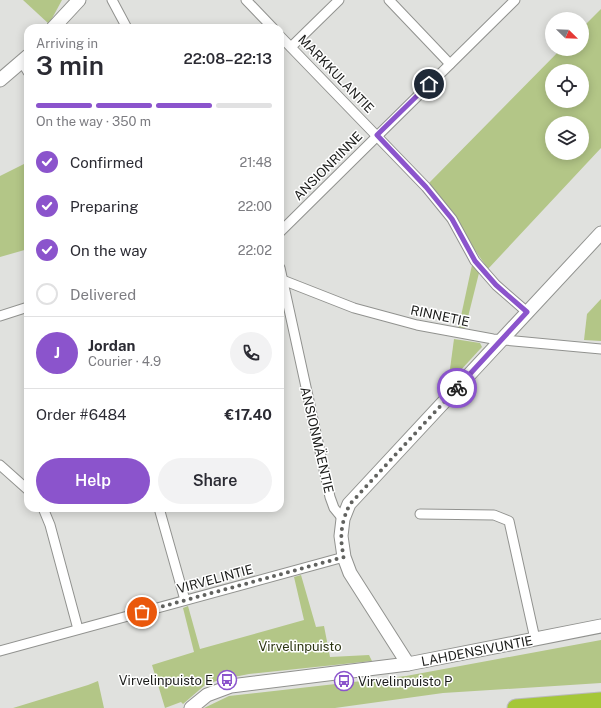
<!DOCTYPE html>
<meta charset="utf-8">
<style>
:root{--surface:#fff;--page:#f2f2f3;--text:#2b2b33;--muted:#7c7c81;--line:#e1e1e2;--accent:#8b54cc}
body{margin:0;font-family:"Public Sans",sans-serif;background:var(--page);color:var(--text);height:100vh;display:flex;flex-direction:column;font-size:15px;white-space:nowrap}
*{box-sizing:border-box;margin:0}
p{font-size:13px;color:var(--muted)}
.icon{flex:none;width:22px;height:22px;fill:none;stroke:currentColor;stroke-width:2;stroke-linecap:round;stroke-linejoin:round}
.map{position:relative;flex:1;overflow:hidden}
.details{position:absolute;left:24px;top:24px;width:260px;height:488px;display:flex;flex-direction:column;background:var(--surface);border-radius:12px;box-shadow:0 2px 10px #0003}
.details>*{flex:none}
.needle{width:26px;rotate:113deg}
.buttons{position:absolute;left:545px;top:12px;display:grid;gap:8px}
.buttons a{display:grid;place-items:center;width:44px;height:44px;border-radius:50%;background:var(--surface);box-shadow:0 2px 10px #0003;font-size:20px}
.pin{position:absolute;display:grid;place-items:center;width:34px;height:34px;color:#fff;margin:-17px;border:2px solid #fff;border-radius:50%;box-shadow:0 1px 4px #0007}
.courier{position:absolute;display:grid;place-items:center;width:40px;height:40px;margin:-20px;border:3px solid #8b54cc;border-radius:50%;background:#fff;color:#222;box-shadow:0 1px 5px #0007}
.headline em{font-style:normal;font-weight:600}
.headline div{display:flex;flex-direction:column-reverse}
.headline{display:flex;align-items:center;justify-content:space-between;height:68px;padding:0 12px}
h1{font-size:26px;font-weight:600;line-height:30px}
.bar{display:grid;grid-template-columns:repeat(4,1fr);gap:6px 4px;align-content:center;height:48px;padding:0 12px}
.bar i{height:5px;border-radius:3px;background:var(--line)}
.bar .on{background:var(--accent)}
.bar p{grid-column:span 4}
.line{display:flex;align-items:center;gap:10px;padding:0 12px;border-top:1px solid var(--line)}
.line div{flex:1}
.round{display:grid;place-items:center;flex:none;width:42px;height:42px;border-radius:21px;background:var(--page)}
ol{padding:0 12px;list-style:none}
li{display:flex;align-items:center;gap:12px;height:44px}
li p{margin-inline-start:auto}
li .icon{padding:4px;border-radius:50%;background:var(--accent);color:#fff;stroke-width:4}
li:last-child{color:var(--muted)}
li i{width:22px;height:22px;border:2px solid var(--line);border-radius:50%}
.cta{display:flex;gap:8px;margin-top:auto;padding:8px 12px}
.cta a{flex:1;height:46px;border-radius:24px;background:var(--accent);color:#fff;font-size:16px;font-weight:600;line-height:46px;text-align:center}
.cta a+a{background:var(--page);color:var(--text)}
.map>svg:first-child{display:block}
</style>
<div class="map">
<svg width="601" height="708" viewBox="0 0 601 708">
<rect width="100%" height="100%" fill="#e0e1de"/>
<g fill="#b3c687" fill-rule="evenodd">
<polygon points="23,0 62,0 49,24"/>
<path d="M601,9v139l-113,121 -59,-86 132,-134h21v-21zM552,71h30v30h-30zM552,123h30v30h-30z"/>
<polygon points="28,162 28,249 0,257 0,176"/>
<polygon points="472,265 479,273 465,329 458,330"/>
<polygon points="601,299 601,341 584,340 587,314"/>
<polygon points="454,339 480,343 482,347 448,384"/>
<polygon points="301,575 316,627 324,626 330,657 369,655 372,661 249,674 219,680 205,685 183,704 181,702 165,708 152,665 194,652 183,608 188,606 200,649 304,620 294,577"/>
<polygon points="601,640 601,683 443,693 335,708 204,708 229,696 406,676"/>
<polygon points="98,681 104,708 13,708 88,685"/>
</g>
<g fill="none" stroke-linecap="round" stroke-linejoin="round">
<defs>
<g id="street">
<polyline points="112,0 127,28"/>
<polyline points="246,0 273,28"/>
<polyline points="389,0 450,64"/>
<polyline points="280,36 426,187 452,219 475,261 496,285 527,312"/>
<polyline points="291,47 339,0"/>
<polyline points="22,62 28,72"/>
<polyline points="280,232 515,0"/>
<polyline points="280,268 330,497 334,508 343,519"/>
<polyline points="280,279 354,308 417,325 493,339 601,349"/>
<polyline points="0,316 28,307"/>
<polyline points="0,465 28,490"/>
<polyline points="43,508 50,525 78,629"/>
<polyline points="159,508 185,600"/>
<polyline points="420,514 494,515 509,521 535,639"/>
<polyline points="0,651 344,557"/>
</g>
<g id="secondary">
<polyline points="53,28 79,0"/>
<polyline points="0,80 28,56"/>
<polyline points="408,664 350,573 344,557 341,536 343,519 349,504 601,233"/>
<polyline points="191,708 207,695 231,686 408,664 601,626"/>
</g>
<polyline id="highway" points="516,708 601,701"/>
</defs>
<use href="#street" stroke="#91928f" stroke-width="11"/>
<use href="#secondary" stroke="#91928f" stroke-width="15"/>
<use href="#highway" stroke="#bbb" stroke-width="19"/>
<use href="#street" stroke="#fff" stroke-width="9"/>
<use href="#secondary" stroke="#fff" stroke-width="13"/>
<use href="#highway" stroke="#a5c738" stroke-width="17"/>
</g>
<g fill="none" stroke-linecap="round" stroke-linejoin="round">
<path stroke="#61625f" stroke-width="4" stroke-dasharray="0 7.2" d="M142,612l202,-55c-5,-19 -3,-35 6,-53l107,-116"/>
<polyline stroke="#8b54cc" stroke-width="5" points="429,84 377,135 426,187 452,219 475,261 496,285 527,312 457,388"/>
</g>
<defs>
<symbol id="bus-ring" viewBox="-11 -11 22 22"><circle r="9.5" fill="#fff" stroke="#8b54cc" stroke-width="1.5"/><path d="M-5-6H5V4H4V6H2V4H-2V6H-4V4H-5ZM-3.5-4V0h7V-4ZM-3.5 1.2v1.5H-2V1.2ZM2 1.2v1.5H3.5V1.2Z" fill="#8b54cc"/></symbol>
</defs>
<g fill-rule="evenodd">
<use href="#bus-ring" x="216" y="669" width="22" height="22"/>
<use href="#bus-ring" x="333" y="670" width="22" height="22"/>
</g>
<g text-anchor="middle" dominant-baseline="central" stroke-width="3" stroke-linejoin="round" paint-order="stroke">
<g font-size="13" fill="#1c1d1b" stroke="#fff">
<text transform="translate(336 74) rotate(46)">MARKKULANTIE</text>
<text transform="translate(328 166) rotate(-45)">ANSIONRINNE</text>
<text transform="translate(440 316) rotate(12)">RINNETIE</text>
<text transform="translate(317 440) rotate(77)">ANSIONMÄENTIE</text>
<text transform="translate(215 579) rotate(-15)">VIRVELINTIE</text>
<text transform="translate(477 651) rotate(-11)">LAHDENSIVUNTIE</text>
</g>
<g font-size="13" fill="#2b3411" stroke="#fff">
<text x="300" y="646">Virvelinpuisto</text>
</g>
<g font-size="13" fill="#1c1d1b" stroke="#fff" text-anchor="end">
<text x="213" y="680">Virvelinpuisto E</text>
<text x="358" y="681" text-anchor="start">Virvelinpuisto P</text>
</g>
</g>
</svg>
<div class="buttons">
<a><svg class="needle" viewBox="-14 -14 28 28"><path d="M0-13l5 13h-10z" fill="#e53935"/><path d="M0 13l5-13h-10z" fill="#7c7c81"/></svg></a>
<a><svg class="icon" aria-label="locate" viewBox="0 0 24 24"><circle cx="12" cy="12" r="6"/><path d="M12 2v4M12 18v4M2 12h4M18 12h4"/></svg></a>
<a><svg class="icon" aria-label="layers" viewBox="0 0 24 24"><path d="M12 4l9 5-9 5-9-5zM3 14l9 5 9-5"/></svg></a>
</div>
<div class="pin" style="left:142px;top:612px;background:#ea580c"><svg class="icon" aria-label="bag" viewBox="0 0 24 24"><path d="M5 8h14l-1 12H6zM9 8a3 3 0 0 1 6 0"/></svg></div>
<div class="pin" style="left:429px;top:84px;background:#1f2937"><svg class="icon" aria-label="home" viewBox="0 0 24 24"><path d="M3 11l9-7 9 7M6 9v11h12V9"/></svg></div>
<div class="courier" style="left:457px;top:388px"><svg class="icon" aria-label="bike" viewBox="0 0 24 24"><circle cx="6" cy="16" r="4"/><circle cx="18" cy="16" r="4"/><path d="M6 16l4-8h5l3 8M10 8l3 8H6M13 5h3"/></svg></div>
<section class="details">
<div class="headline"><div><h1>3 min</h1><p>Arriving in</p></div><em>22:08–22:13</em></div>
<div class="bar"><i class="on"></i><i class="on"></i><i class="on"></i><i></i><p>On the way · 350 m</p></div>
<ol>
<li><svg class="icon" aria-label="check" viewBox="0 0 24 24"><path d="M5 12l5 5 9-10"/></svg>Confirmed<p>21:48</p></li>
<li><svg class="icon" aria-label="check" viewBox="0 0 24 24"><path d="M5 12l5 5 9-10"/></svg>Preparing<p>22:00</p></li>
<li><svg class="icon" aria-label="check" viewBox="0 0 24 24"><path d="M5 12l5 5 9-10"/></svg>On the way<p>22:02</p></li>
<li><i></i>Delivered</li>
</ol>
<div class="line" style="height:72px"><b class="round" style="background:var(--accent);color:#fff">J</b><div><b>Jordan</b><p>Courier · 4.9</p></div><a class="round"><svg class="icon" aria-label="phone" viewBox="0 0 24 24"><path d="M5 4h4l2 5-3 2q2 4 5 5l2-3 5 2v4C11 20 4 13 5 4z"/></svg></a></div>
<div class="line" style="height:52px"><div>Order #6484</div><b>€17.40</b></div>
<div class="cta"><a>Help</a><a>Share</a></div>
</section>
</div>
